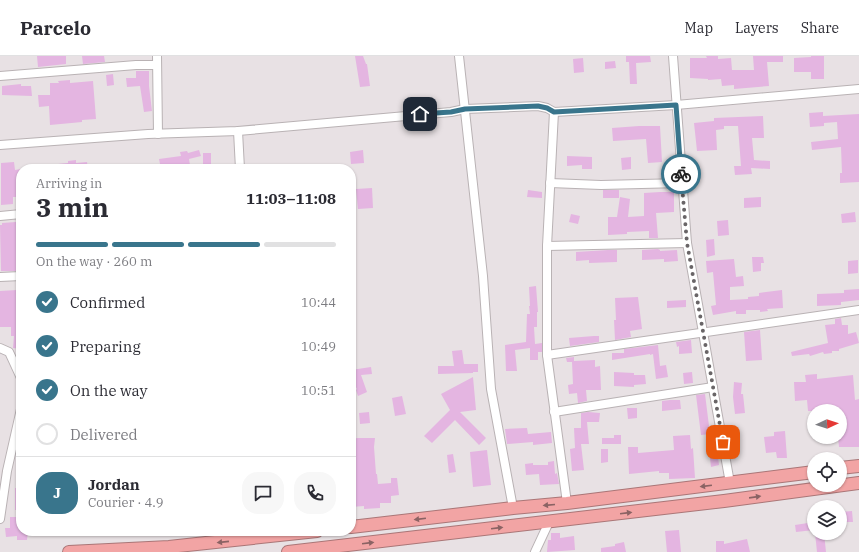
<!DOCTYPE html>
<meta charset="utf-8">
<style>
:root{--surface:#fff;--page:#f7f7f7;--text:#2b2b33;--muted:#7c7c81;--line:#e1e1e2;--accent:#39758c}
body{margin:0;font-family:"IBM Plex Serif",serif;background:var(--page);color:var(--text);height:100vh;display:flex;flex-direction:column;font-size:15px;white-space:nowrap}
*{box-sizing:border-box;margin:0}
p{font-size:13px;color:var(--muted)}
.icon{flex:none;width:22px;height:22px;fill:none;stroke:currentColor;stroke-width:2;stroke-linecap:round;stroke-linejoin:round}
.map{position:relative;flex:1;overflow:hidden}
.side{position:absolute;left:16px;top:108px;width:340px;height:372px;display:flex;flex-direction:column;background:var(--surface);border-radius:16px;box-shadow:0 1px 3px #0004}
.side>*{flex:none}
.needle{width:26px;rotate:87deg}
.fabs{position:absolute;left:807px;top:348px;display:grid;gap:8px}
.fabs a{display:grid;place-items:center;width:40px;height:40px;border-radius:50%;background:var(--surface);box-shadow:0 1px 3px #0004;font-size:20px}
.pin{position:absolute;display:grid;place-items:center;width:34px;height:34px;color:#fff;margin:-17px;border-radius:8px;box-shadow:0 2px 6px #0006}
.courier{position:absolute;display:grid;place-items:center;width:40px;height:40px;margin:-20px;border:3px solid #39758c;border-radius:50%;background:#fff;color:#222;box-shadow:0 1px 5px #0007}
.head em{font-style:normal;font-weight:700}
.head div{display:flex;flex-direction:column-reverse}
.head{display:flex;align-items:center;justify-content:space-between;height:68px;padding:0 20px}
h1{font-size:26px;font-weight:700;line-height:30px}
.bar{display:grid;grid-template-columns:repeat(4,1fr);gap:6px 4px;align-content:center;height:48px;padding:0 20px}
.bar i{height:5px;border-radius:3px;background:var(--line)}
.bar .active{background:var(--accent)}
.bar p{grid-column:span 4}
.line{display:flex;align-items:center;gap:10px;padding:0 20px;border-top:1px solid var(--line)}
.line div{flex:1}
.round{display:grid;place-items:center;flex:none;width:42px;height:42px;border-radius:16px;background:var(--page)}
ol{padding:0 20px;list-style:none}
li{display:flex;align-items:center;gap:12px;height:44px}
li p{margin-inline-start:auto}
li .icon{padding:4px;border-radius:50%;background:var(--accent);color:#fff;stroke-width:4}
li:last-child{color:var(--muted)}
li i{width:22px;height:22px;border:2px solid var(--line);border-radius:50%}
header{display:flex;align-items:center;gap:24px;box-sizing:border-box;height:56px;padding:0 20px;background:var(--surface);border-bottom:1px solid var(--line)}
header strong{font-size:19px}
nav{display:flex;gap:22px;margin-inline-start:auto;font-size:14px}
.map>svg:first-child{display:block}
</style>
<header>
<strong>Parcelo</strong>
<nav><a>Map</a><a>Layers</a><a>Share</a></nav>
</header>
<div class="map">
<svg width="859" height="496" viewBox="0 0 859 496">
<rect width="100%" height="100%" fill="#e8e1e4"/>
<g fill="#e4b5e1">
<polygon points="37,0 66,0 66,8 38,11"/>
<polygon points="82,0 104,0 105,6 83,8"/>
<polygon points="355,0 363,0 366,8 367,8 370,30 360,31"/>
<polygon points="626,0 650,0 651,6 636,7 637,28 630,28 629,6 626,6"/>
<polygon points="706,0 718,0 718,3 731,2 732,14 754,14 753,0 783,0 783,6 767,6 769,30 734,33 734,29 722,30 721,23 708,24 708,23 690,22 690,2 707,2"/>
<polygon points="811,0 824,0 824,23 811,23 811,16 794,16 794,2 811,1"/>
<polygon points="583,2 584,16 574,17 573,3"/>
<polygon points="615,5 616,12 605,13 605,6"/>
<polygon points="136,15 149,15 149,30 152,55 144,56 140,30 127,31 126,22 136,22"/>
<polygon points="113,18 114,29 107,30 106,19"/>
<polygon points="70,24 70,27 93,25 96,63 82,64 82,66 50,69 49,50 39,51 38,39 50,39 50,27 59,27 58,25"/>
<polygon points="21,28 21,30 31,30 32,40 2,39 2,30"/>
<polygon points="823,56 823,60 859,58 859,126 840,127 840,117 842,117 841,91 812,94 811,86 838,83 837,66 824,67 824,70 810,71 809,57"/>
<polygon points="763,60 764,82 752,82 754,104 770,105 770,113 751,112 752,118 735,119 734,110 741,110 738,70 724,70 724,73 716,74 717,94 697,95 694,67 714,65 714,62"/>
<polygon points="639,70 660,70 662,106 648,107 646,83 613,85 612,72"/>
<polygon points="199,94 201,100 189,103 190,109 181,110 181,113 161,113 159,103 181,100 180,96 187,95 188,97"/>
<polygon points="363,94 364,107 351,108 350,96"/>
<rect x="203" y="97" width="8" height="16"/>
<polygon points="567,100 592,101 592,113 582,113 582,109 567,110"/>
<polygon points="631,101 631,113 622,114 621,102"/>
<polygon points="76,104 76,107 87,106 88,113 58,113 58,108 68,107 68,105"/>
<polygon points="14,106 15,114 21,113 21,141 13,141 13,148 1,149 1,107"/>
<polygon points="372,132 373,152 358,153 356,133"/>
<polygon points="528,134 542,136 542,142 527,141"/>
<rect x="603" y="134" width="16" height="8"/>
<polygon points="660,136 674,136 674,156 656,157 658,182 649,182 649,175 627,176 627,178 608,179 608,161 617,161 620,141 630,143 628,161 644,160 644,137"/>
<polygon points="761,141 761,151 744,152 744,142"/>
<polygon points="855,156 856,166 842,167 841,158"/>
<polygon points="571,158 580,160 578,168 569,166"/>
<polygon points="728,164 729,179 718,180 717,165"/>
<polygon points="16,166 17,192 21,192 21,215 1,215 0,169 2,169 2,167"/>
<polygon points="714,183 715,199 707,201 706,184"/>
<polygon points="658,193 660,194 660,195 677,194 678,205 664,206 664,203 642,204 642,194"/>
<polygon points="608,194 617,194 617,206 589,207 589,204 576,205 576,196"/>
<polygon points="752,201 763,201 764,207 761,207 761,215 753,216"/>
<polygon points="734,203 736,221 743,220 744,230 730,231 730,244 748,243 748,241 759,240 759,237 782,234 783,252 767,253 768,255 760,256 760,254 746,254 746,258 736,258 736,255 713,259 711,250 716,249 713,216 707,217 706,205"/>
<polygon points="858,204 858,217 848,218 848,205"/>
<polygon points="536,230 538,256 537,256 537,271 534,271 535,288 542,287 542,296 538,296 538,304 530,304 530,292 515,294 517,315 506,315 505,289 526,286 527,258 530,258 529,250 530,250 529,231"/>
<polygon points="859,233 859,244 841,246 841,249 817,250 817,238 844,237 844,234"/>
<polygon points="17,234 18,261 19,261 19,273 21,273 21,293 13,292 14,280 11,280 11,271 0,271 0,235"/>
<polygon points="638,241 642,273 630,275 631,281 615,284 614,264 616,264 615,242"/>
<polygon points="686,244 686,251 667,252 667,245"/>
<polygon points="841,262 842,269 848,269 848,278 856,276 859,287 839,293 839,295 832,295 832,297 824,298 823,296 810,300 809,298 792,300 791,296 828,287 825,269 835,268 835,263"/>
<polygon points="760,274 762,304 746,305 744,276"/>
<polygon points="594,280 599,280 599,286 570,290 569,282"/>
<polygon points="691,284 692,297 679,298 679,290 677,291 676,286"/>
<polygon points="658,289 660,310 666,309 668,321 656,323 653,298 650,299 650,298 612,304 612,297 624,297 624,293"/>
<polygon points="462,294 464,308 478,308 478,316 473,316 473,317 438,318 438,310 454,310 452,295"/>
<polygon points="574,301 574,305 595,304 595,311 600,310 601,334 586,334 587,345 578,347 577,337 569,338 568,329 573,328 572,306 567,306 566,302"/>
<polygon points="371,311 372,318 361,319 367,336 358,340 356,334 357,333 351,322 351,314"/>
<polygon points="614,316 634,317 634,319 645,319 646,328 634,329 634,331 614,330"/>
<polygon points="692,316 693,327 684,328 683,317"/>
<polygon points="817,318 817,323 853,319 855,344 859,343 859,391 839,391 838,381 840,381 840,355 808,355 807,344 795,345 794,326 806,326 805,319"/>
<polygon points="473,321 476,354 460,356 486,382 479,389 455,364 432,387 424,380 450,354 441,338"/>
<polygon points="734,326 742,327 741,338 743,338 745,357 735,358 733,341"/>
<polygon points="705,338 710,378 701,379 696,339"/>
<polygon points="402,340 406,358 395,360 392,342"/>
<polygon points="670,344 680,344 681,353 662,355 662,345"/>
<polygon points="627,352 637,352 637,362 628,363"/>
<polygon points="369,356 370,367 360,368 359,357"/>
<polygon points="588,356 600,357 599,366 587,366 589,388 581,388 584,414 572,415 570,393 575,392 574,372 581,372 581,357"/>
<polygon points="527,372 528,378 551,376 552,387 533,389 533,386 507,388 505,373"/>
<polygon points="785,375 787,402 777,402 776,396 766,397 764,381 774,380 774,376"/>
<polygon points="614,379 621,379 621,388 602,388 602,382 614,382"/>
<polygon points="690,379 691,393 693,392 695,422 669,423 669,417 659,417 659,415 629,418 628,391 638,391 638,397 674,394 673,380"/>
<polygon points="358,382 375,382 374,391 376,418 377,418 378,428 391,427 391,422 397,422 399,439 391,440 391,447 380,447 380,452 364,453 364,450 351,451 351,383"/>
<polygon points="716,384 719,409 711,411 708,385"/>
<polygon points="601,393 608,393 608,406 601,407"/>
<polygon points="487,394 491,429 473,431 470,396"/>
<polygon points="453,398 456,416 449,417 447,399"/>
<polygon points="554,405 555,418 557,417 559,428 540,429 539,418 526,419 525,408 533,407 533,409 548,409 548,406"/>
<rect x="15" y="432" width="6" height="22"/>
<polygon points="852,455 853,466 840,466 840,456"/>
<polygon points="10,461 21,461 21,475 28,475 27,484 17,484 17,480 6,481 5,472 10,472"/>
<polygon points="814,466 814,474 796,476 795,469"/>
<polygon points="679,474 681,496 667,496 665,475"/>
<polygon points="551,477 560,477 560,482 574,480 575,494 547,496 548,484 551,484"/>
<polygon points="815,477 824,477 826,496 817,496"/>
<polygon points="747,483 750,496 716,496 716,485 724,485 724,488"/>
<polygon points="624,486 626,496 601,496 601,492 615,490 615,488"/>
</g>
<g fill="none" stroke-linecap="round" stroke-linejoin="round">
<defs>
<g id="minor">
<polyline points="157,0 158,78"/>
<polyline points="459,0 483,220 491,333 513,452"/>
<polyline points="673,0 687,187 730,427"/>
<polyline points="0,20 136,9 156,9"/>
<polyline points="554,56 547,190 547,299 567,447"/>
<polyline points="238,75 240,113"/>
<polyline points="0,89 148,78 238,75 451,56 465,53 538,50 547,52 554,56 676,49 859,33"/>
<polyline points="550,127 601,129 682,127"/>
<polyline points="0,160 21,158"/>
<polyline points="547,190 687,187"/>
<polyline points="0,221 21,220"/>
<polyline points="0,292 9,296 21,322"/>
<polyline points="547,299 859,254"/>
<polyline points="554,356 713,331"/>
<polyline points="0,463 7,415 21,353"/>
<polyline points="535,496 549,466"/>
</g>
<g id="highway">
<polyline points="840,412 859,410"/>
<polyline points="351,471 513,452 567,447 814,416"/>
<polyline points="69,496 169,491 317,475"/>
<polyline points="288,496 724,445 859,427"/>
</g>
</defs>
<use href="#minor" stroke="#b9b2b4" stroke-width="10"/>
<use href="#highway" stroke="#aa7677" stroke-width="14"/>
<use href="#minor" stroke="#fff" stroke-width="8"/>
<use href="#highway" stroke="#f2a4a4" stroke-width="12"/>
</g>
<defs><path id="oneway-solid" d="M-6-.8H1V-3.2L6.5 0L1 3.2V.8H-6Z"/></defs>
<g fill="#8b6364">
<use href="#oneway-solid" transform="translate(706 430) rotate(173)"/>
<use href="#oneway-solid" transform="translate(755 441) rotate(-8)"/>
<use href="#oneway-solid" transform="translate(549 449) rotate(175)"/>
<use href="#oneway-solid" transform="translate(626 457) rotate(-7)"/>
<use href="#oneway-solid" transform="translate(420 463) rotate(173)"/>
<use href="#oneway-solid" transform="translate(497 472) rotate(-7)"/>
<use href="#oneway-solid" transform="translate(223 486) rotate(174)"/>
<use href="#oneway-solid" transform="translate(368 487) rotate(-7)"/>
</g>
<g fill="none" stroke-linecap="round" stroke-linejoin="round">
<polyline stroke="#696567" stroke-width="4" stroke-dasharray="0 7.2" points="681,118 687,187 723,386"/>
<polyline stroke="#39758c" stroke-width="5" points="420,58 451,56 465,53 538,50 547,52 554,56 676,49 681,118"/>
</g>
</svg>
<div class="fabs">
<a><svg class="needle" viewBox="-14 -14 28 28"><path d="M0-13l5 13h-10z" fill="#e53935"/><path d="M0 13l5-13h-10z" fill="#7c7c81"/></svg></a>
<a><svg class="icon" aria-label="locate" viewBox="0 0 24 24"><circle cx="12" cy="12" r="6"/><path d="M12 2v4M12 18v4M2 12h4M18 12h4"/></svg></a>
<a><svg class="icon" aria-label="layers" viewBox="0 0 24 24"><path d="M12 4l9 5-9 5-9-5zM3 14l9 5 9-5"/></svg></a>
</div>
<div class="pin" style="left:723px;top:386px;background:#ea580c"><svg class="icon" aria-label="bag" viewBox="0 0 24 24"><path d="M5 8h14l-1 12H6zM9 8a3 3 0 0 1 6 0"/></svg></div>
<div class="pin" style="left:420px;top:58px;background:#1f2937"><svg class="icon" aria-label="home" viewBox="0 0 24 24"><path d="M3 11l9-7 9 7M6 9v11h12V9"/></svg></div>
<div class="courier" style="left:681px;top:118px"><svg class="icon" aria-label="bike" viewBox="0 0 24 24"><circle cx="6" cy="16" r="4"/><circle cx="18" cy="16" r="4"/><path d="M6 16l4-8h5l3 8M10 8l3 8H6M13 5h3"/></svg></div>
<section class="side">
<div class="head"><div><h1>3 min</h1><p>Arriving in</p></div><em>11:03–11:08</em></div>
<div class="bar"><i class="active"></i><i class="active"></i><i class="active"></i><i></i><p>On the way · 260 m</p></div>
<ol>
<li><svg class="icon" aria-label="check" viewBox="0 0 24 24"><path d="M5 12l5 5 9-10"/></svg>Confirmed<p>10:44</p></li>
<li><svg class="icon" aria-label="check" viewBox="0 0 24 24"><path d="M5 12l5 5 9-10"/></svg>Preparing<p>10:49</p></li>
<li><svg class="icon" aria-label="check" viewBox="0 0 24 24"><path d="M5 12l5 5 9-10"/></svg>On the way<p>10:51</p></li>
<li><i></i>Delivered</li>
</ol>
<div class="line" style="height:72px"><b class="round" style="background:var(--accent);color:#fff">J</b><div><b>Jordan</b><p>Courier · 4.9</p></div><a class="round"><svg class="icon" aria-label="chat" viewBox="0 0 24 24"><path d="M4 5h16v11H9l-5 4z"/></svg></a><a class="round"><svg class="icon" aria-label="phone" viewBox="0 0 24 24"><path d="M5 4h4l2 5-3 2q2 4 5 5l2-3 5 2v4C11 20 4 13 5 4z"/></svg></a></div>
</section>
</div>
